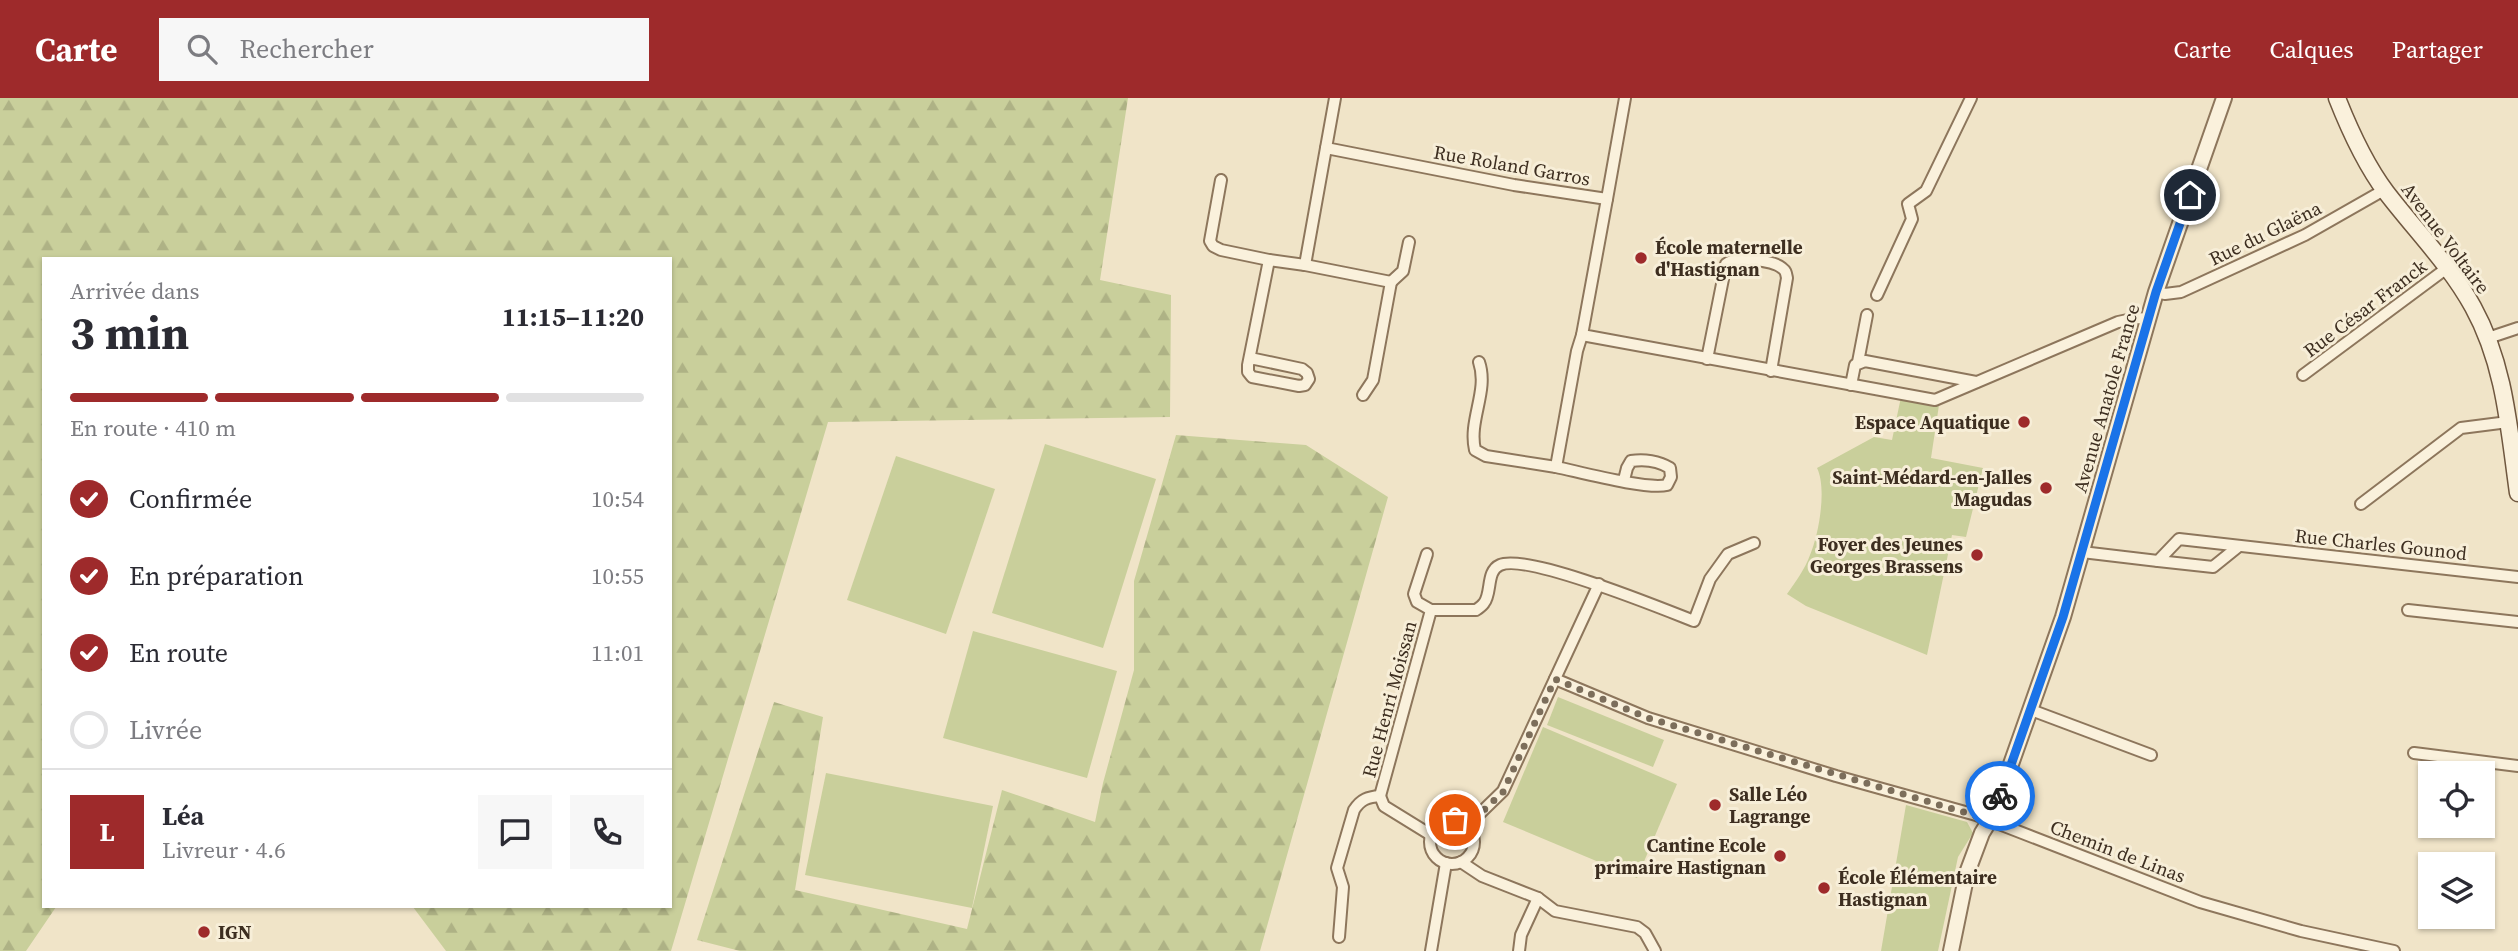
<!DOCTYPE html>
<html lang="fr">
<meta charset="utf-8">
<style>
:root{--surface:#fff;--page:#f7f7f7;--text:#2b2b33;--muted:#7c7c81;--line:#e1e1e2;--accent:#9e2a2b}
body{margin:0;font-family:"Source Serif 4",serif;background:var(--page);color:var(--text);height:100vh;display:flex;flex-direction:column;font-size:26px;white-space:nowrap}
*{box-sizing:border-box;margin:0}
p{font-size:23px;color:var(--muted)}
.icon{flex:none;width:38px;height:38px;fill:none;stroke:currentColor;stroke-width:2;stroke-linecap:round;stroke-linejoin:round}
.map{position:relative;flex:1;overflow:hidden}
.side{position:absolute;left:42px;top:159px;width:630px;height:651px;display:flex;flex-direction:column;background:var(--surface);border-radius:0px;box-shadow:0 2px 5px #0004}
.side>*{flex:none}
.controls{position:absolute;left:2418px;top:663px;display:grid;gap:14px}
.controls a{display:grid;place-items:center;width:77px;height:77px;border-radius:0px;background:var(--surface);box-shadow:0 2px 5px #0004;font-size:35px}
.pin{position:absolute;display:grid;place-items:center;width:60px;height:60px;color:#fff;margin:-30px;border:4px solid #fff;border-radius:50%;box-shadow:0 2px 7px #0007}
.courier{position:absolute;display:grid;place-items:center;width:70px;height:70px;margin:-35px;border:5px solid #1a73e8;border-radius:50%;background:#fff;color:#222;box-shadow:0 2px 9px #0007}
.summary em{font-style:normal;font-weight:700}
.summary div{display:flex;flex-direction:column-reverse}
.summary{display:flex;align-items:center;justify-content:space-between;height:119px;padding:0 28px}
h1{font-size:46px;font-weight:700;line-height:52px}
.bar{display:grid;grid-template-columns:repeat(4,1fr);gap:10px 7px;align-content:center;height:84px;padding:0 28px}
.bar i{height:9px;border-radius:5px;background:var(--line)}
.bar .active{background:var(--accent)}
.bar p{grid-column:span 4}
.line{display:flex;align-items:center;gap:18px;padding:0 28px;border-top:2px solid var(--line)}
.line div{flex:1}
.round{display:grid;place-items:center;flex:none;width:74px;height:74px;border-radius:0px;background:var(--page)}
ol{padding:0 28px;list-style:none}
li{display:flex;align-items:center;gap:21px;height:77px}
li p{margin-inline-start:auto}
li .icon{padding:7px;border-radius:50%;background:var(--accent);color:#fff;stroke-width:4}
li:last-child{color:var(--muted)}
li i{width:38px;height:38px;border:4px solid var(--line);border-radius:50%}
header{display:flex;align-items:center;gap:42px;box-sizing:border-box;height:98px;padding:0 35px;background:var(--accent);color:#fff}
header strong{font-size:33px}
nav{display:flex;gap:38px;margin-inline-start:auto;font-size:24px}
.search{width:490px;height:63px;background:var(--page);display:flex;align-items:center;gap:18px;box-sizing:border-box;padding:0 24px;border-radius:0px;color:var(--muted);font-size:26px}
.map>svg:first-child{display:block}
</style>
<header>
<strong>Carte</strong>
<div class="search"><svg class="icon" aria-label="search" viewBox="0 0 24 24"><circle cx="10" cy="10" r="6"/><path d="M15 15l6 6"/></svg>Rechercher</div>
<nav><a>Carte</a><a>Calques</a><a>Partager</a></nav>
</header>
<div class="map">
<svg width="2518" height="853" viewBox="0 0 2518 853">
<defs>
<pattern id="forest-firs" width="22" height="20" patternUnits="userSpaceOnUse" patternTransform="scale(1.75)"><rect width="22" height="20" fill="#c9cf9b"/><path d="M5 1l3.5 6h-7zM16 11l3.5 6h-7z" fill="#aeb285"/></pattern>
</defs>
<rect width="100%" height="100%" fill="#f0e4c8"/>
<g fill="#c9cf9b">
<path d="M1901,299l38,8 -8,53 52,10 -17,69 -14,-2 -25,120 -121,-49 -19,-12c9,-13 18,-25 23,-39 9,-21 17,-67 7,-87l57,-31 18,3z"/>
<polygon points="1045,346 1156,381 1103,550 992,515"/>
<polygon points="896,358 995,391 946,536 847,502"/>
<polygon points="973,533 1117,573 1087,680 943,640"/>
<polygon points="1558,599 1664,642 1653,669 1547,627"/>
<polygon points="1543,629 1677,686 1637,780 1503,724"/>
<polygon points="826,675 993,708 972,810 805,777"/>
<polygon points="1906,707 1967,724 1973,735 1958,759 1938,853 1881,853"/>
</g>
<g fill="url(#forest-firs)">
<polygon points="0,0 1128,0 1100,182 1171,197 1170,319 828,324 671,853 446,853 413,809 670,808 670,161 44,161 44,808 56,809 26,853 0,853"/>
<polygon points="1176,337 1306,347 1388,399 1260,853 740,853 697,842 774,604 823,619 795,792 967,831 1002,692 1095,724 1103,685 1134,572 1134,483"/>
</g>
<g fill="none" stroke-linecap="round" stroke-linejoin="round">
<defs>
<g id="minor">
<polyline points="1335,0 1326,50 1514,87 1607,101 1582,237 1935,302 2118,224 2137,220 2148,221"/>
<polyline points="1221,82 1210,143 1213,148 1221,152 1269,162"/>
<polyline points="1607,101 1625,0"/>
<polyline points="1305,167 1391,184 1403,173 1409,144"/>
<polyline points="2156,194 2165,196 2181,194 2305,137 2384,92"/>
<polyline points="1877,197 1912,121 1908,106 1926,93 1971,0"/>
<polyline points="2488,240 2518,230"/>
<polyline points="1250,260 1302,271 1307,275 1309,281 1305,287 1299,288 1252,279 1248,274 1248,267 1269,162 1305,167 1326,50"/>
<path d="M1707,261l19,-95c9,-8 47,-4 56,4 4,3 4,5 5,10l-16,93"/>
<path d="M1479,264c10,29 -11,58 -4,88l11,6 70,11 21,-116 5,-16"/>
<polyline points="1858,264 1867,217"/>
<polyline points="2303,277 2447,170"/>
<polyline points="1851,287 1855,267 1865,263 1976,284"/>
<polyline points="1363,297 1373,282 1391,184"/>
<path d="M1556,369c24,5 91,23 111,18l4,-8 -1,-9c-11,-7 -26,-9 -39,-7l-4,7 -3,12"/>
<polyline points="2361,406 2461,330 2508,324"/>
<polyline points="2082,454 2158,463 2179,441 2518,479"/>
<polyline points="1427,456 1414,496 1417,504 1431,512"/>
<polyline points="2158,463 2213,469 2239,448"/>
<polyline points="2408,512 2518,524"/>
<polyline points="1555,581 1648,620 1836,678 1976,717 2200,804 2301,833 2394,853"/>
<polyline points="2031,612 2151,657"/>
<polyline points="2414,655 2518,668"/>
<path d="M1380,698l51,-186h45c3,-2 6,-4 8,-7 8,-10 2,-32 16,-38 27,-12 163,44 194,56l16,-42 18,-25 26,-11"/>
<circle cx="1452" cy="744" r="22"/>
<polyline points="1467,728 1503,693 1599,486"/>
<polyline points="1461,764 1482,778 1538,800 1521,837 1519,853"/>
<polyline points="1538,800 1555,813 1637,829 1645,835 1655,853"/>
<path d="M1339,839l4,-50 -6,-19 17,-58c7,-11 14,-13 26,-14l4,10 47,29"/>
<polyline points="1431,853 1446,765"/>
</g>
<polyline id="tertiary" points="1951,853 1967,775 1982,735 1990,722 1999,700 2063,519 2156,194 2224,0"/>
<path id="secondary" d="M2337,0c13,33 28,66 49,94 29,38 64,73 87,115 32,58 36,122 45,186"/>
</defs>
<use href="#minor" stroke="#8d765c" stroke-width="14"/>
<use href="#tertiary" stroke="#8d765c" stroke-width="18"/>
<use href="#secondary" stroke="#6f573f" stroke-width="19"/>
<use href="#minor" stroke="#faf1dc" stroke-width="10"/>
<use href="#tertiary" stroke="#faf1dc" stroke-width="14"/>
<use href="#secondary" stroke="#faf1dc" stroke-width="16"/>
</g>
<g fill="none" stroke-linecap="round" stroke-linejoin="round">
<polyline stroke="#7c6e5b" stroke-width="7" stroke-dasharray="0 12.6" points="1455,722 1467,728 1503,694 1555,581 1648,620 1990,722 2000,698"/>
<polyline stroke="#1a73e8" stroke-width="9" points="2000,698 2063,519 2156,194 2190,97"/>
</g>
<g fill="#9e2a2b" stroke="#f7eed8" stroke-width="2.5">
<circle cx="1641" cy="160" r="7"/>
<circle cx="2024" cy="324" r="7"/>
<circle cx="2046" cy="390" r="7"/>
<circle cx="1977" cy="457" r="7"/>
<circle cx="1715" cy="707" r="7"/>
<circle cx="1780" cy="758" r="7"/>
<circle cx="1824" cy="790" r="7"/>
<circle cx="204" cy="834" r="7"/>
</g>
<g text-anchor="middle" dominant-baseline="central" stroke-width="6" stroke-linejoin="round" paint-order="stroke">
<g font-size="19" fill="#3d2e20" stroke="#f7eed8">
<text transform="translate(1512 67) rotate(10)">Rue Roland Garros</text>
<text transform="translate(2265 135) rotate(-26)">Rue du Glaëna</text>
<text transform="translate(2446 140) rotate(53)">Avenue Voltaire</text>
<text transform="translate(2365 210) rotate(-37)">Rue César Franck</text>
<text transform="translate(2106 300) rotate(-74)">Avenue Anatole France</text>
<text transform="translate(2381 446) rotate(6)">Rue Charles Gounod</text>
<text transform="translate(1389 601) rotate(-75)">Rue Henri Moissan</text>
<text transform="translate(2118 753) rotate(21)">Chemin de Linas</text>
</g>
<g font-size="19" font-weight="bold" fill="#3d2e20" stroke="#f7eed8" text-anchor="start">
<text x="1655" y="149">École maternelle<tspan x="1655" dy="22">d'Hastignan</tspan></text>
<text x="2010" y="324" text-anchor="end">Espace Aquatique</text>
<text x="2032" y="379" text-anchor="end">Saint-Médard-en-Jalles<tspan x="2032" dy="22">Magudas</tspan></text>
<text x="1963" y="446" text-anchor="end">Foyer des Jeunes<tspan x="1963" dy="22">Georges Brassens</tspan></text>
<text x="1729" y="696">Salle Léo<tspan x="1729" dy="22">Lagrange</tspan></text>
<text x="1766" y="747" text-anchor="end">Cantine Ecole<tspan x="1766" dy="22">primaire Hastignan</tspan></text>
<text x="1838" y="779">École Élémentaire<tspan x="1838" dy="22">Hastignan</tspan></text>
<text x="218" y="834">IGN</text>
</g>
</g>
</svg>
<div class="controls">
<a><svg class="icon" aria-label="locate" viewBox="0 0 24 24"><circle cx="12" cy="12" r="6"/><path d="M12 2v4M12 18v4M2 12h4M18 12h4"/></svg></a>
<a><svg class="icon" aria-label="layers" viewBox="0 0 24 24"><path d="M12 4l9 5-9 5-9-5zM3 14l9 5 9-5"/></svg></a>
</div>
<div class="pin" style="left:1455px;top:722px;background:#ea580c"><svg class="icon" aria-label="bag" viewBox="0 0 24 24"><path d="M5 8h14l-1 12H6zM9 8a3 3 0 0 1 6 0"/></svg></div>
<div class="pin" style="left:2190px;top:97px;background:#1f2937"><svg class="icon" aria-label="home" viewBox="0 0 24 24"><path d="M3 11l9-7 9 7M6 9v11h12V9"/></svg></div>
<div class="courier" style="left:2000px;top:698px"><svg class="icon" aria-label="bike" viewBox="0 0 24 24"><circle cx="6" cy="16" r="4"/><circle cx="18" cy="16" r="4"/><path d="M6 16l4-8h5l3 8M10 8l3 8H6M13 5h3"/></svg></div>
<section class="side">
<div class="summary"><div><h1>3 min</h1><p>Arrivée dans</p></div><em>11:15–11:20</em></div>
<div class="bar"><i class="active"></i><i class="active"></i><i class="active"></i><i></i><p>En route · 410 m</p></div>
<ol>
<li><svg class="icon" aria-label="check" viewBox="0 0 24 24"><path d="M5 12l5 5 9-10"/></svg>Confirmée<p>10:54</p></li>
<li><svg class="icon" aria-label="check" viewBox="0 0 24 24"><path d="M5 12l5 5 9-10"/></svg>En préparation<p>10:55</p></li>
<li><svg class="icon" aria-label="check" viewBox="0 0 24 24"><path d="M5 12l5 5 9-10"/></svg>En route<p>11:01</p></li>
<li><i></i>Livrée</li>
</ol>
<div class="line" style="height:126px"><b class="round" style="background:var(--accent);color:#fff">L</b><div><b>Léa</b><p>Livreur · 4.6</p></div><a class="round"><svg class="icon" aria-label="chat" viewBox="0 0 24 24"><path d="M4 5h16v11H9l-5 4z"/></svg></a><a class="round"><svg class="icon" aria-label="phone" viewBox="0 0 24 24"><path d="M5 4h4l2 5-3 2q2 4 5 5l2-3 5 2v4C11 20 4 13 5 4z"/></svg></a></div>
</section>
</div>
